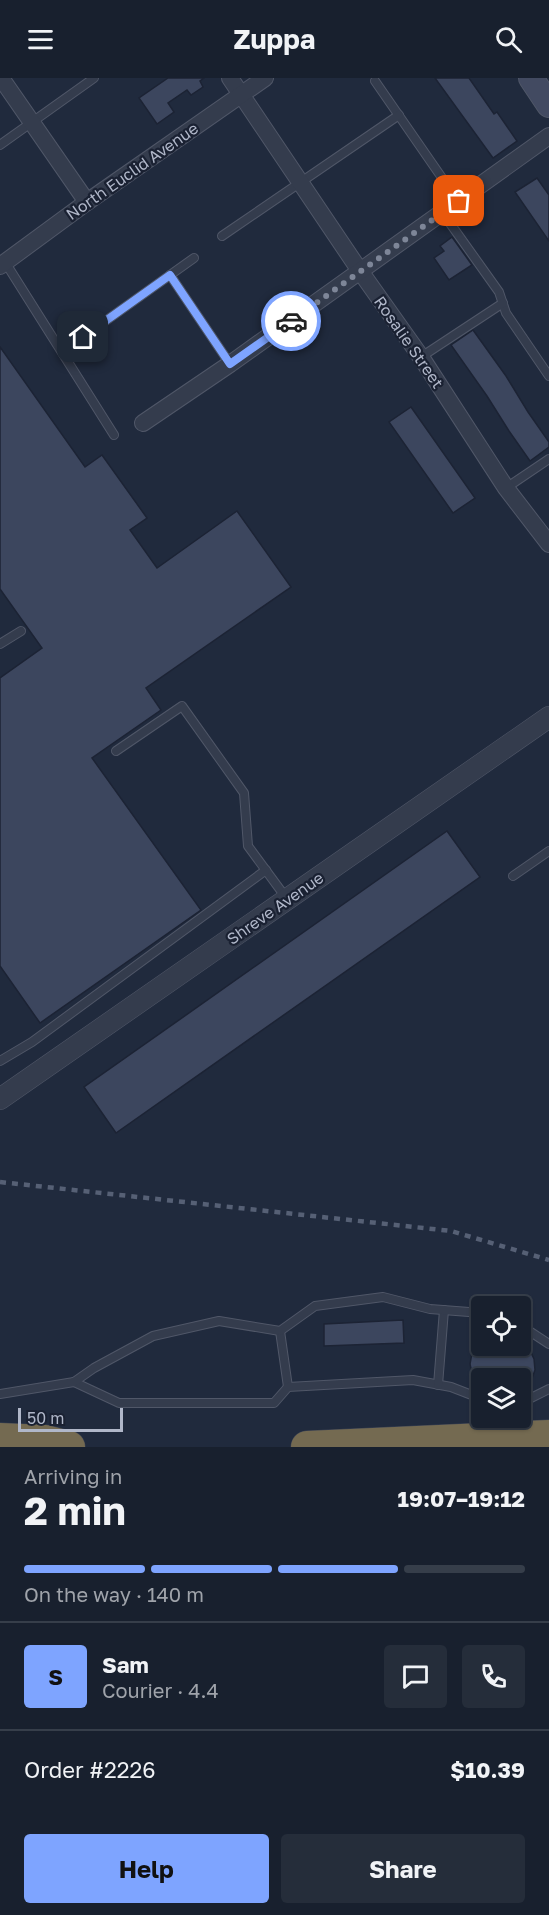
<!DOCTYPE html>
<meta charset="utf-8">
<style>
:root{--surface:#18202e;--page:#252d3a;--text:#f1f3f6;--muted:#9fa3aa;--line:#363e4a;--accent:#7ea4ff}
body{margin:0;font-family:"Golos Text",sans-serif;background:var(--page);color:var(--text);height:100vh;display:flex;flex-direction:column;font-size:22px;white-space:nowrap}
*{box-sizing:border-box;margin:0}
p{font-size:20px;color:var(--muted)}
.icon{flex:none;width:33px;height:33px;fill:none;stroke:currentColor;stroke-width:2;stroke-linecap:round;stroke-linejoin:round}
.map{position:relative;height:1369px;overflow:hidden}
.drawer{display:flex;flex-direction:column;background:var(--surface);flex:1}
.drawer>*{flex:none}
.tools{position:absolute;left:471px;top:1218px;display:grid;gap:12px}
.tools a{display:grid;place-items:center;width:60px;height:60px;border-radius:6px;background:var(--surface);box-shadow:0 2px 4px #0004,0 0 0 2px var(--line);font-size:30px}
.scale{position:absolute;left:18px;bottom:15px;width:105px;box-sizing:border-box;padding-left:6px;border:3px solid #b0b7c9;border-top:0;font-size:16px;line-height:21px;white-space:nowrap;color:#b0b7c9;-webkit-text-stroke:4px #1a2132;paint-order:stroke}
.pin{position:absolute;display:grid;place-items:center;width:51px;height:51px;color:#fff;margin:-26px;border-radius:12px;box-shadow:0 3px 9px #0006}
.courier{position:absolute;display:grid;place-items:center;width:60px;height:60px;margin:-30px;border:4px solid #7ea4ff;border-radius:50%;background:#fff;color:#222;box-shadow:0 2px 8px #0007}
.headline em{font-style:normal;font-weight:700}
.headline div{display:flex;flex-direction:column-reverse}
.headline{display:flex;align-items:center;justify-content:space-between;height:102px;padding:0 24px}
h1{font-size:39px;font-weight:700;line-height:45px}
.bar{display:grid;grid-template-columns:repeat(4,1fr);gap:9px 6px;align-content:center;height:72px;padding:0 24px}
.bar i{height:8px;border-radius:4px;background:var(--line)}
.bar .on{background:var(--accent)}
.bar p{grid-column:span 4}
.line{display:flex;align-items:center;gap:15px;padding:0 24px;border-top:2px solid var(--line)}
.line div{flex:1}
.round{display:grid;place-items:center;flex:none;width:63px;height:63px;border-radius:6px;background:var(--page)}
.cta{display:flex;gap:12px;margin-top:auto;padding:12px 24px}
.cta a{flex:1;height:69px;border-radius:6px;background:var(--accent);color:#111;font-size:24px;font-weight:700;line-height:69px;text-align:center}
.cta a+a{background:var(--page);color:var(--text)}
header{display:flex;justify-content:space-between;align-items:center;height:78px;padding:0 24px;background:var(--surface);font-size:27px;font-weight:700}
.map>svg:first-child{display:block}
</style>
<header><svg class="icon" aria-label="menu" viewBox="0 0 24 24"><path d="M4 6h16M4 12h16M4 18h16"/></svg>Zuppa<svg class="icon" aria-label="search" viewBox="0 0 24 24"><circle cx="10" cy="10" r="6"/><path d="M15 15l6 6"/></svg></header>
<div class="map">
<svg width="549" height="1369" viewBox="0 0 549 1369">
<rect width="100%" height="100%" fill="#202a3d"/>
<g fill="#3c465e" stroke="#1c2334" stroke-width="1.5">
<polygon points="168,0 204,0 200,3 203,9 191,17 187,12 168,25 174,34 157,46 139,20"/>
<polygon points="435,0 469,0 494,36 497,34 517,63 493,80"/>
<polygon points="537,100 549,117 549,163 515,114"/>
<polygon points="452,159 472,187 449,202 434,180 444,173 440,168"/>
<polygon points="473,252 506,298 528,334 549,364 549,369 530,383 509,353 487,318 451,267"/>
<polygon points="0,269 85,389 102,377 147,440 130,452 157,490 237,433 291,509 146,610 161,632 92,680 201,832 40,945 0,888 0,600 42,570 0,511"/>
<polygon points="411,329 475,420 453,435 389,344"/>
<polygon points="447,753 480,799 116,1055 84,1009"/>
<polygon points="403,1242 404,1265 324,1268 324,1246"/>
<polygon points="476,1268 528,1268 534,1281 535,1292 531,1303 520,1316 520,1300 473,1300 470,1286 472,1275"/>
</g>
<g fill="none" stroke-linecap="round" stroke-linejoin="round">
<defs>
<g id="service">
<polyline points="375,3 458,123"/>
<polyline points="0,67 94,0"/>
<polyline points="442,134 499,214 506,235 549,298"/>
<polyline points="222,158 399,37"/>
<polyline points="5,184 114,357"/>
<polyline points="170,197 230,286"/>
<polyline points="83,259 194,180"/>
<polyline points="421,279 503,225"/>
<polyline points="506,410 549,381"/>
<polyline points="0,566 21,553"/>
<polyline points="116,673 182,628 244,715 248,768 287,821"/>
<polyline points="513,798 549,773"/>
<polyline points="0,983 32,964 266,792"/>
<polyline points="520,1247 549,1266"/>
<polyline points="280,1253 288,1309"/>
<polyline points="74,1304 119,1325 274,1325 288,1309 413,1302 451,1309 482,1321"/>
<polyline points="438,1307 444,1232"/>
<polyline points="0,1316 74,1304 94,1290 153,1258 219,1243 280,1253 315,1228 383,1219 430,1231 482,1235"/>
<polyline points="520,1324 523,1324 549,1311"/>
</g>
<g id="minor">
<polyline points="1,0 87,124"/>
<polyline points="230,0 360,193 421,279 506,410 549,466"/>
<polyline points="0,188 87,124 265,0"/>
<polyline points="143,345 230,286 549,58"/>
</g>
<polyline id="tertiary" points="0,1021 549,639"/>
<polyline id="secondary" points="531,0 549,27"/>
<g id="motorway">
<polyline points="0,1361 45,1363 69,1369"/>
<polyline points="307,1369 549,1358"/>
</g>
</defs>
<use href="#service" stroke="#505768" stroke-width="10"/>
<use href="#minor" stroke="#505768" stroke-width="18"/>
<use href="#tertiary" stroke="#505768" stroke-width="22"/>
<use href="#secondary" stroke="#505768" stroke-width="26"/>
<use href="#motorway" stroke="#3d4455" stroke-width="33"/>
<use href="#service" stroke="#343c4d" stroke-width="8"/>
<use href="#minor" stroke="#343c4d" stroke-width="16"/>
<use href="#tertiary" stroke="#343c4d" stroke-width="21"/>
<use href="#secondary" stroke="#424a61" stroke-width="24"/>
<use href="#motorway" stroke="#746a51" stroke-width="32"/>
<polyline stroke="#566075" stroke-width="4.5" stroke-dasharray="6 6" stroke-linecap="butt" points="0,1104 451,1153 549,1182"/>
</g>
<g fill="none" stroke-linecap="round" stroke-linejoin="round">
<polyline stroke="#7e8698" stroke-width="6" stroke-dasharray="0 10.8" points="291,243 459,123"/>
<polyline stroke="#7ea4ff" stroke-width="8" points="83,259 170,197 230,286 291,243"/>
</g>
<g text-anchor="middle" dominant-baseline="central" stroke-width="4.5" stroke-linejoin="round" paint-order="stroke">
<g font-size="16" fill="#b0b7c9" stroke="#1a2132">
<text transform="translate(132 93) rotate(-35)">North Euclid Avenue</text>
<text transform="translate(409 264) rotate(55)">Rosalie Street</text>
<text transform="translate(275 830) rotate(-35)">Shreve Avenue</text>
</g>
</g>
</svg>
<div class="tools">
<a><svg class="icon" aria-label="locate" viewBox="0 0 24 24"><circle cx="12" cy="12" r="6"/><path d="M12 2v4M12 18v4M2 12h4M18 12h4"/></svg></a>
<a><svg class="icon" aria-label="layers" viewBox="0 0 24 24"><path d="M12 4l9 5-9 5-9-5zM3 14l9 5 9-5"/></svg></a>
</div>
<div class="scale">50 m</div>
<div class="pin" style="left:459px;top:123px;background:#ea580c"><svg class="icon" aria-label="bag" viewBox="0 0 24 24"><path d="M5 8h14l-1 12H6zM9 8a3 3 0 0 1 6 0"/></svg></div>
<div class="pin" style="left:83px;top:259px;background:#1f2937"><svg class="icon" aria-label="home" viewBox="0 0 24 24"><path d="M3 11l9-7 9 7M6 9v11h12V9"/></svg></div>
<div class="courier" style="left:291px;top:243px"><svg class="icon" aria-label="car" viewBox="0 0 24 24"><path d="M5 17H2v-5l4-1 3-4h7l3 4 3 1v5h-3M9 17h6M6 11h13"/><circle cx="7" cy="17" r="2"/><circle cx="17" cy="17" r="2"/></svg></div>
</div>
<section class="drawer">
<div class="headline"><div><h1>2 min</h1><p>Arriving in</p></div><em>19:07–19:12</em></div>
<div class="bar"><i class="on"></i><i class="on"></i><i class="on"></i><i></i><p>On the way · 140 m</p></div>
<div class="line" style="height:108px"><b class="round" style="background:var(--accent);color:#111">S</b><div><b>Sam</b><p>Courier · 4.4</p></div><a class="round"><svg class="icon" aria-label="chat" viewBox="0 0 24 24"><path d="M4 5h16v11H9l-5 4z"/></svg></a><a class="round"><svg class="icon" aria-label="phone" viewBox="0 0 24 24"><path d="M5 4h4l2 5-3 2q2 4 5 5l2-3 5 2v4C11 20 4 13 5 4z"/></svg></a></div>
<div class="line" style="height:78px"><div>Order #2226</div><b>$10.39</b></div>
<div class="cta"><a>Help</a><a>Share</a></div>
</section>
